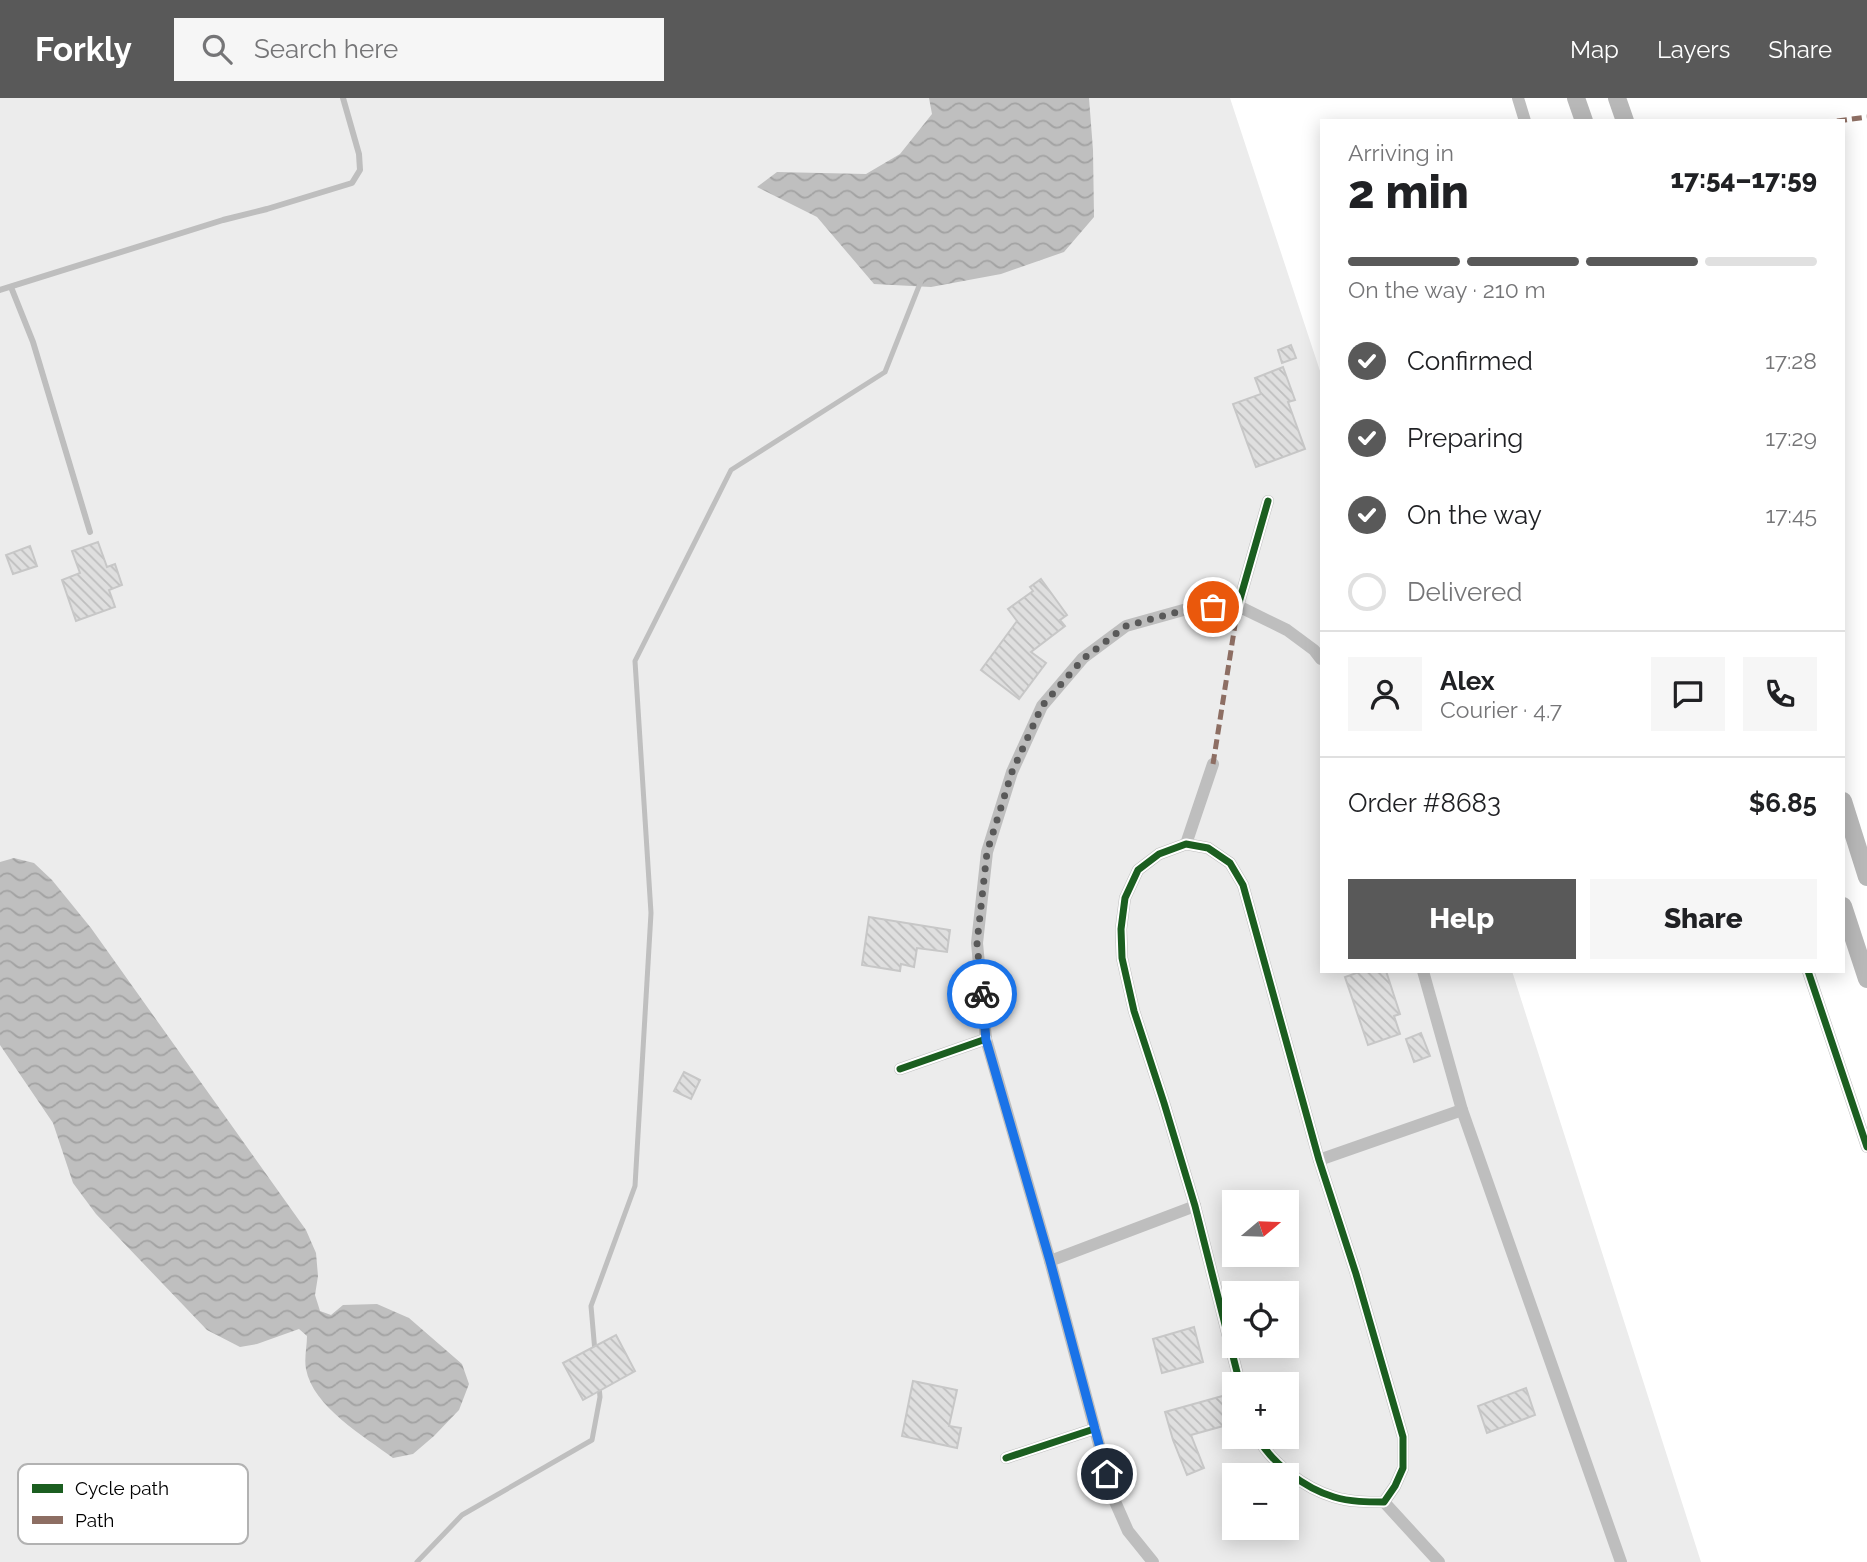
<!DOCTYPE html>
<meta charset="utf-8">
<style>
:root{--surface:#fff;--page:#f6f6f6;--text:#202124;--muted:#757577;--line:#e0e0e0;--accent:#595959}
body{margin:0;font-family:Raleway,sans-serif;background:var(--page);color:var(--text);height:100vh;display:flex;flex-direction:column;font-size:26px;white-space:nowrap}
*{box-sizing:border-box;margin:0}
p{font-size:23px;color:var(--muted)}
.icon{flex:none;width:38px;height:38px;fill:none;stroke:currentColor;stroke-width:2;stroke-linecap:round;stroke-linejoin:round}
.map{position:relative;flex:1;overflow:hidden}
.drawer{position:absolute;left:1320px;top:21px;width:525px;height:854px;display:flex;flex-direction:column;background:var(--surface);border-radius:0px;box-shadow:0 4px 18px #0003}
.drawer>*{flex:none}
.needle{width:46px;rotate:71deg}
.buttons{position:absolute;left:1222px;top:1092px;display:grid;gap:14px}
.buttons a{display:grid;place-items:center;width:77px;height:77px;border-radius:0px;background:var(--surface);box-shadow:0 4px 18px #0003;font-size:35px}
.pin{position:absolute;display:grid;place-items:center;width:60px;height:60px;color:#fff;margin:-30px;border:4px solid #fff;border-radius:50%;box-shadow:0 2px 7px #0007}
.courier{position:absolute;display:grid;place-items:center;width:70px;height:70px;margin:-35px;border:5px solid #1a73e8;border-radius:50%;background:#fff;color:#222;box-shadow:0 2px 9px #0007}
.summary em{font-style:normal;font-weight:800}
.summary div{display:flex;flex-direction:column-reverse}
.summary{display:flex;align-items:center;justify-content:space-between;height:119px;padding:0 28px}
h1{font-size:46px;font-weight:800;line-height:52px}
.bar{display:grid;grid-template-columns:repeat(4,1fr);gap:10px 7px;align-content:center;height:84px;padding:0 28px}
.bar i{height:9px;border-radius:5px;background:var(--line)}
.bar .active{background:var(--accent)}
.bar p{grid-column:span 4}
.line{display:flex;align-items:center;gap:18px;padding:0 28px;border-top:2px solid var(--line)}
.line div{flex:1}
.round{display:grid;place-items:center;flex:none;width:74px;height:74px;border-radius:0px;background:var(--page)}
ol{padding:0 28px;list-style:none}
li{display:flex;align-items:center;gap:21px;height:77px}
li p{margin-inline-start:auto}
li .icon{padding:7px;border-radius:50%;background:var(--accent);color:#fff;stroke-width:4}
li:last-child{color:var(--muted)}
li i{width:38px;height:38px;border:4px solid var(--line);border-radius:50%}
.action{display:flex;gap:14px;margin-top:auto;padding:14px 28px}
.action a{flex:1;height:80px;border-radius:0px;background:var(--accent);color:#fff;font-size:28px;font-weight:800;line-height:80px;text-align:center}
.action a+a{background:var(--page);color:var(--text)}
header{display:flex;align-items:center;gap:42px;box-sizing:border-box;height:98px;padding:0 35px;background:var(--accent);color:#fff}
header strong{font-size:33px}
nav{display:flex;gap:38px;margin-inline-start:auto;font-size:24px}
.search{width:490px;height:63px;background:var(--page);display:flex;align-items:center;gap:18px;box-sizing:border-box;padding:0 24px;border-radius:0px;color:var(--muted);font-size:26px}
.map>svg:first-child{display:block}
</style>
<header>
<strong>Forkly</strong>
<div class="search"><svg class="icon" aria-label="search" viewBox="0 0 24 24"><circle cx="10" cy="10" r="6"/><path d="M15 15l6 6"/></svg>Search here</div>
<nav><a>Map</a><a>Layers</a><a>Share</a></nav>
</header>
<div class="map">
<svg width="1867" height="1464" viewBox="0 0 1867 1464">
<defs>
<pattern id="water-waves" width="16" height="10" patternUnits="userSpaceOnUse" patternTransform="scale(1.75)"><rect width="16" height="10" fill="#bfbfbf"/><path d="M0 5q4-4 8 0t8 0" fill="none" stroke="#a2a2a2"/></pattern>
<pattern id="building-back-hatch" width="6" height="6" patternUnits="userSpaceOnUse" patternTransform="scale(1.75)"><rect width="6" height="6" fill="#dfdfdf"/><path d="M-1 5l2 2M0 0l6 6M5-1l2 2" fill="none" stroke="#bebebe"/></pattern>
</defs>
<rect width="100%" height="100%" fill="#fff"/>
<path fill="#ececec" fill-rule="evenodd" d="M0,0h1230l91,276v597h191l189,591h-1701zM1234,1104h52v53h-52zM1234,1195h52v53h-52zM1234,1286h52v53h-52zM1234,1377h52v53h-52z"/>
<g fill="url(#water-waves)">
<polygon points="929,0 1089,0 1093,52 1094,119 1064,154 1001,176 931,189 874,186 817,119 757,89 777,74 866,76 900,56 932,16"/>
<path d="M14,760l20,5 18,17 39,48 215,302 10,23 2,23 -3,19 5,16 11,4 12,-10 34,-1 32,14 53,46 7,20 -10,26 -25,26 -21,18 -20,4c-29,-22 -80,-51 -87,-89 -2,-10 1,-23 1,-33l-8,-7 -42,15 -17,3 -33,-17 -111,-116 -23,-31 -20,-60 -53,-78v-183z"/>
</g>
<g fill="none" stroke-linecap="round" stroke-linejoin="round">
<g stroke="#bfbfbf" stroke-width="5">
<polyline points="595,1254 591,1208 635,1088 651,815 635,563 731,372 885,274 921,183"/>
<polyline points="417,1464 462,1417 592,1342 600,1299 599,1288"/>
</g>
</g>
<g fill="url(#building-back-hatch)" stroke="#c7c7c7" stroke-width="2">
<polygon points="1291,247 1296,260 1282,265 1278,252"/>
<polygon points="1283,269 1295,302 1288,304 1305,351 1256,369 1233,306 1261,296 1255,280"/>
<polygon points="98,444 107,469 115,466 122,487 109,492 115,509 76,523 62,482 80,475 72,453"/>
<polygon points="30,448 37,468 13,476 6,457"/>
<polygon points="1041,481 1067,517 1060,522 1065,528 1031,554 1046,565 1019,601 981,572 1017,523 1008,511 1033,493 1030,489"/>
<polygon points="869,819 950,832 947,854 917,850 914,869 901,866 900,873 862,867"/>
<polygon points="1362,873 1386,873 1400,916 1394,918 1400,936 1368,947 1345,879"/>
<polygon points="1421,935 1430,958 1414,964 1406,941"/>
<polygon points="684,974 700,982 691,1001 674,993"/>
<polygon points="1194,1229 1203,1264 1162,1275 1153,1241"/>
<polygon points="616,1237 635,1273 583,1302 563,1265"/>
<polygon points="913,1283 957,1292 949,1328 961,1330 957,1350 902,1338"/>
<polygon points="1526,1290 1535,1317 1487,1335 1478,1308"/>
<polygon points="1226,1297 1234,1325 1191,1337 1204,1370 1187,1377 1173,1342 1165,1314"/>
</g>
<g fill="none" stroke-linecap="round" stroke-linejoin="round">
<g stroke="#bebebe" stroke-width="6">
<polyline points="11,189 33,244 90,434"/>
<polyline points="0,192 223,122 267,111 352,85 360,72 359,56 343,0"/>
</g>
<g stroke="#bebebe" stroke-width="12">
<polyline points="1518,0 1525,23"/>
<polyline points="1238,508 1268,403"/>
<polyline points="1186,746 1213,666"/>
<polyline points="1423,873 1462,1012 1621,1464"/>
<polyline points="1808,873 1867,1049"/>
<polyline points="900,971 986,941"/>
<polyline points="1319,1062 1462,1012"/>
<polyline points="1050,1163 1195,1108"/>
<path d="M1240,1286l-45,-178 -31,-103 -30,-92 -12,-53 -1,-29 4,-31 13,-28 21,-16 27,-10 22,4 22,15 13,22 76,275 37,114 47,163v31l-8,18 -11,16c-16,0 -34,0 -50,-5 -30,-9 -61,-33 -77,-60"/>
<polyline points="1006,1360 1094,1331"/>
<polyline points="1384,1404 1439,1464"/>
<polyline points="1153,1464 1128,1433 1113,1399 1050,1163 986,941 977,845 987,754 1012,674 1042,608 1083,560 1126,528 1187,511 1238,508 1287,532 1314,552 1321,561"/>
</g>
<g stroke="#b8b8b8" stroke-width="18">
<polyline points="1576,0 1584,23"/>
<polyline points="1617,0 1625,23"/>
<polyline points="1843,703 1867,779"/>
<polyline points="1843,808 1867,881"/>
</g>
<g stroke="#8d6e63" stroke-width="5" stroke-dasharray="10 5" stroke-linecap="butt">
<polyline points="1837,23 1867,19"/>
<polyline points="1213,666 1238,508"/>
</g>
<defs>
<g id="cycleway">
<polyline points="1238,508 1268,403"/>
<polyline points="1808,873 1867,1049"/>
<polyline points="900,971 986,941"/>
<path d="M1240,1286l-45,-178 -31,-103 -30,-92 -12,-53 -1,-29 4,-31 13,-28 21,-16 27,-10 22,4 22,15 13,22 76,275 37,114 47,163v31l-8,18 -11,16c-16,0 -34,0 -50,-5 -30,-9 -61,-33 -77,-60"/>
<polyline points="1006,1360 1094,1331"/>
</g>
</defs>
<use href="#cycleway" stroke="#fff" stroke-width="11"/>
<use href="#cycleway" stroke="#1b5e20" stroke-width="7"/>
</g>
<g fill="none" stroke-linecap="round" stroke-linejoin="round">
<polyline stroke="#595959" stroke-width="7" stroke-dasharray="0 12.6" points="982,896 977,845 987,754 1012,674 1042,608 1083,561 1126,528 1188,511 1213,509"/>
<polyline stroke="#1a73e8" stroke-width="9" points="982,896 986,942 1050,1163 1107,1376"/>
</g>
<rect x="18" y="1366" width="230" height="80" rx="10" fill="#fff" stroke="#b2b2b2" stroke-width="2"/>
<rect x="32" y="1386" width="31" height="9" fill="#1b5e20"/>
<rect x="32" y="1418" width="31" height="8" fill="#8d6e63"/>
<g font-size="19" fill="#000">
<text x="75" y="1397">Cycle path</text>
<text x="75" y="1429">Path</text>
</g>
</svg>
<div class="buttons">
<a><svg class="needle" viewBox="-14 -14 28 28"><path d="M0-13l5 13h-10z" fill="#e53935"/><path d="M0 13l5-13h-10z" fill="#757577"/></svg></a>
<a><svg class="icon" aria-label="locate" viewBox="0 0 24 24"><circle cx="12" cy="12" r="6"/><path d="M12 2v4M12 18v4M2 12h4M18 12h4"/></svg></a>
<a>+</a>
<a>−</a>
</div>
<div class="pin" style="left:1213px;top:509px;background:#ea580c"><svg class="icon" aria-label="bag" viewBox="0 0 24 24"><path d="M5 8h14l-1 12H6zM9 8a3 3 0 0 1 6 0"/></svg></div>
<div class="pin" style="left:1107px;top:1376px;background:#1f2937"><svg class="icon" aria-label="home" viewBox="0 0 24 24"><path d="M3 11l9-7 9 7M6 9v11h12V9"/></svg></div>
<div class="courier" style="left:982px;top:896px"><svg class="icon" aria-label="bike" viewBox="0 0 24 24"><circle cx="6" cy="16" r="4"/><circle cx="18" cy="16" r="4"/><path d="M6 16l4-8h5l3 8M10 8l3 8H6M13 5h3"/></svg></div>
<section class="drawer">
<div class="summary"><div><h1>2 min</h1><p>Arriving in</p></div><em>17:54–17:59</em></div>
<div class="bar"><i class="active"></i><i class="active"></i><i class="active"></i><i></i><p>On the way · 210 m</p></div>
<ol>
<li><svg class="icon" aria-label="check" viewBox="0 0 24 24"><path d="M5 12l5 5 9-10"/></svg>Confirmed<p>17:28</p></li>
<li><svg class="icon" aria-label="check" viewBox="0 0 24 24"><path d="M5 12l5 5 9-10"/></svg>Preparing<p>17:29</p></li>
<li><svg class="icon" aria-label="check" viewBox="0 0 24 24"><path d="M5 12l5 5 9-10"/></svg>On the way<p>17:45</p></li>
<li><i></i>Delivered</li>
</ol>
<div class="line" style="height:126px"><a class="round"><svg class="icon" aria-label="person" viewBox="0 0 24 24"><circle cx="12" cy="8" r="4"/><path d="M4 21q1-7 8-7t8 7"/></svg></a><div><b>Alex</b><p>Courier · 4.7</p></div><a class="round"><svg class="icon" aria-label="chat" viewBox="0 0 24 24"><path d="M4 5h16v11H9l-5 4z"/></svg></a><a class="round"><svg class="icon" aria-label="phone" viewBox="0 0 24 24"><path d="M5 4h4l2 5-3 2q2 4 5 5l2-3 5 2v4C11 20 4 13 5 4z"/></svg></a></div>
<div class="line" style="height:91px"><div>Order #8683</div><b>$6.85</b></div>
<div class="action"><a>Help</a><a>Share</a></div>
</section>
</div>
